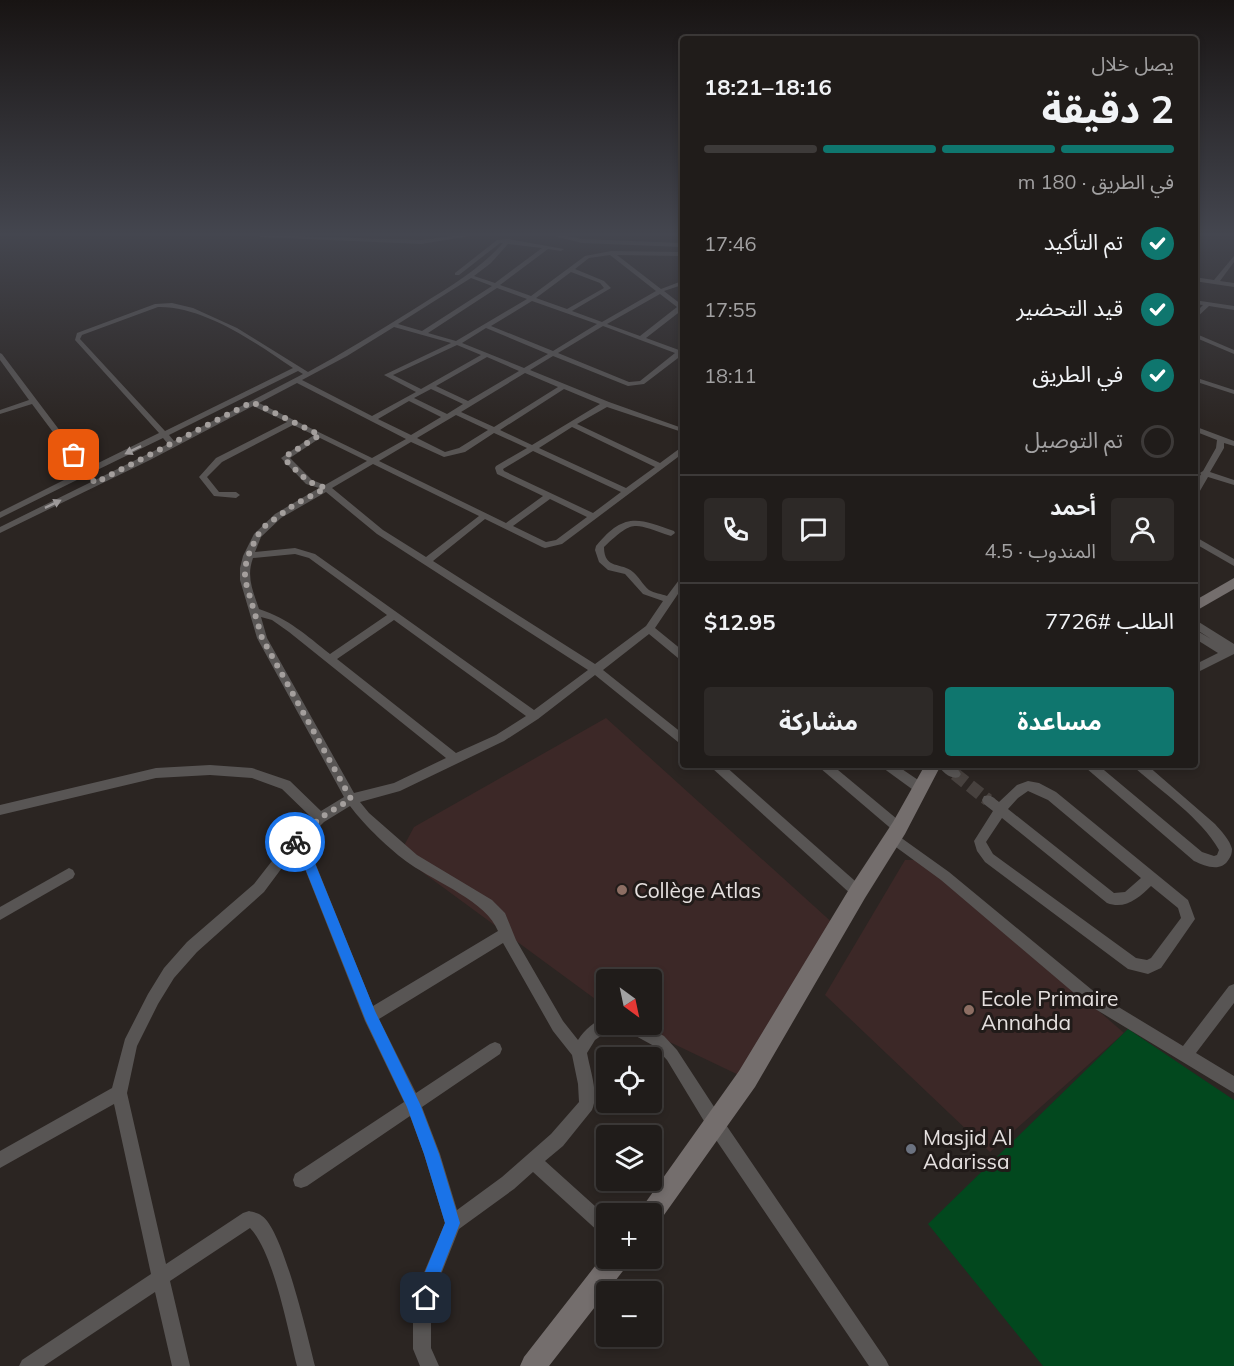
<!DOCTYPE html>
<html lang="ar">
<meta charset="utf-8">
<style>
:root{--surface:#201c1a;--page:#2d2927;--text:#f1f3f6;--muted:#a2a1a2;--line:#3d3a39;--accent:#0f766e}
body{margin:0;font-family:Mulish,"Noto Sans Arabic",sans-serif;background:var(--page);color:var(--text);direction:rtl;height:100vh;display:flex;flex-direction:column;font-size:22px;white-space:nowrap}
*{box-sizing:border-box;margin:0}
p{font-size:20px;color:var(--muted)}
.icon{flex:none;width:33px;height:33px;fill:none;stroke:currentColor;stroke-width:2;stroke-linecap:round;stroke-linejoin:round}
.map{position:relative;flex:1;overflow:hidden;direction:ltr}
.side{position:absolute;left:680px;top:36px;width:518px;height:732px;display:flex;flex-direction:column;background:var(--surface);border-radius:6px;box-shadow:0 3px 9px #0003,0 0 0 2px var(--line);direction:rtl}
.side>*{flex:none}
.needle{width:39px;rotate:147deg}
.tools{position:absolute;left:596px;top:969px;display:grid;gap:12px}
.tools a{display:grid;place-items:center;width:66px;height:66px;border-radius:6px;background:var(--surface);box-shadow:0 3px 9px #0003,0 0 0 2px var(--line);font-size:30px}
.pin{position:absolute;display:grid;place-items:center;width:51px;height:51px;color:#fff;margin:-26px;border-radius:12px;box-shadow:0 3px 9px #0006}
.courier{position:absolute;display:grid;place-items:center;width:60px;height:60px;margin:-30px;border:4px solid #1a73e8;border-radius:50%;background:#fff;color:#222;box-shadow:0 2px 8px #0007}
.summary em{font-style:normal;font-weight:700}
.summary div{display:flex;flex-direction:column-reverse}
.summary{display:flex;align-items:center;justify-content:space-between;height:102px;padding:0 24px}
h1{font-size:39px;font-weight:700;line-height:45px}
.bar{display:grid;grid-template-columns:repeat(4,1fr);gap:9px 6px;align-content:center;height:72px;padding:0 24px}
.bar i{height:8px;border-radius:4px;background:var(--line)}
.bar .active{background:var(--accent)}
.bar p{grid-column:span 4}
.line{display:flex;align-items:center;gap:15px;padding:0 24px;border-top:2px solid var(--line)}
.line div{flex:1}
.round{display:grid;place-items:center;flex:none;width:63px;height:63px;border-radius:6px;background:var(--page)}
ol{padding:0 24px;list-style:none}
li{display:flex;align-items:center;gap:18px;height:66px}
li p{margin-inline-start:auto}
li .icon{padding:6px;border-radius:50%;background:var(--accent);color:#fff;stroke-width:4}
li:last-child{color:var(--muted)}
li i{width:33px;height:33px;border:3px solid var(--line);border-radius:50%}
.action{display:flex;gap:12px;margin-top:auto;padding:12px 24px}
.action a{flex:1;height:69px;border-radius:6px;background:var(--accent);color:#fff;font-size:24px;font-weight:700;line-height:69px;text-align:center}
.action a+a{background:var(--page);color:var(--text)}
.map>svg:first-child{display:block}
</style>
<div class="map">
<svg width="1234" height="1366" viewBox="0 0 1234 1366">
<rect width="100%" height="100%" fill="#2b2522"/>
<g fill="#3c2827">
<polygon points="606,718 836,926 745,1078 634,1025 651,1024 651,980 606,980 606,1007 399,855 414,827"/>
<polygon points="905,860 919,860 937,870 1124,1033 990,1152 825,995"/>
</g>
<polygon fill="#02481e" points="1128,1029 1234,1100 1234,1366 1043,1366 928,1224"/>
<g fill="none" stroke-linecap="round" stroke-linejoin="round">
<polyline stroke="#47413e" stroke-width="13" stroke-dasharray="13 6" stroke-linecap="butt" points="955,774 988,800"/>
<g fill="#585554" fill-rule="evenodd">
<polygon points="258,235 421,240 461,235 476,235 421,244 261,237"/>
<polygon points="550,235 561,235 582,239 682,243 682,247 582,243"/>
<path d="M508,239l56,10 -3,2 -13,-2 -48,36 31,11 54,-40 26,-5 71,1v4l-65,-1 44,34 21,-8v4l-18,6 18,14v5l-36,28 33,12 3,-1v6l-38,29 -16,2 -75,-30 -23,14 79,32 73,26v4l-75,-25 -30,17 83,39 19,-14h3v5l-120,90 -17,4 -3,-1 -57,-28 -52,42 162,103 51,-38 17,-25 -20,-7 -18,-20 -17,-4 -9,-8 -4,-12 1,-4c27,-33 41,-29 78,-15l1,2 -4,3c-38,-12 -36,-18 -67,11 0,23 18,15 29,25 6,5 10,13 16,18 5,3 13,4 18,6l12,-16 3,-1v9l-27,40 27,22v9l-4,-1 -29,-24 -46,36 79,63v10l-4,-1 -83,-67 -57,44 -34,22 -104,50 -40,11 9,11 48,42 75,45 13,13 11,27 47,81 15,19c7,-11 16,-18 28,-23v7h7l-2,5 -16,11 -8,13c3,17 12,41 5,57l-29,36 -18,15 61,55v19l-6,-2 -67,-61 -19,17 -55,40 -21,53 -7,32v34l8,18h-19l-7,-17v-35l7,-32 25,-59 -21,-69 -14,-38 -103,70 -6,2 -6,-2 -2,-6 2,-6 109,-72 -39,-81 -62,-157 -10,-11 -29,39 -67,60 -23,26 -16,26 -21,42 -10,47 39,171 77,-51 6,-2c4,1 10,2 13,5 21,14 46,122 53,150h-18c-9,-35 -23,-113 -47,-138l-80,53 20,85h-18l-17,-74 -111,74h-25l3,-6 129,-86 -37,-170 -114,64v-17l112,-63 13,-49 23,-45 16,-26 23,-26 67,-58 32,-41 26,-25 -30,-29 -30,-11 -42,-3 -54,3 -156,37v-10l156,-37 54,-3 42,3 38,13 31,30 23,-14 -87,-159 -17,-58v-12l3,-12 11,-22 21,-20 44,-26 -13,-4 -25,-26 33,-23 -21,-10 -71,37 -15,15 12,15h17l4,3 -4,3 -22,-2 -15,-19 17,-19 71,-36 -34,-16 -103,54 -150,73v-6l168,-83 -5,-6 -72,35 4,5 -1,2h-6l-3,-4 -85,42v-6l82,-41 -50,-67 -32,10v-4l29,-10 -29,-40v-7l2,1 86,114 71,-35 -84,-93 2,-7 78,-29 17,-1 21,5 44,20 71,44c35,-19 69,-40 103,-61 33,-21 66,-39 92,-68h-3l-41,32h-4v-2l42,-33zM508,244l34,4 -47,35 -21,-7 17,-13zM610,255l46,36 -54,31 -30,-11 39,-23 -7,-7 -29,-12 14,-11zM571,272l29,11 4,5 -37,21 -31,-11zM471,278l21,8 -70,45 -24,-7zM497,288l30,11 -71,42 -28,-8zM660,294l17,13 -37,29 -33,-12zM532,301l65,23 -44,27 -62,-25zM158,307c46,-1 98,36 135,61l-128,63 -85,-92 2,-4zM603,326l72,27 -35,28 -11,1 -71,-29zM394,327l57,16 -67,32 32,17 -44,24 -70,-36 45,-24zM486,328l62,26 -24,14 -62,-25zM457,345l24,10 -60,34 -28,-14zM487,357l32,14 -51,30 -32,-15zM298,371l5,3 -129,67 -5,-6zM525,373l33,14 -64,40 -33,-15zM297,383l109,56 -34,19 -113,-55zM431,389l32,15 -16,10 -33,-16zM564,389l36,15 -68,41 -32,-15zM409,401l32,16 -30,18 -33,-16zM456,415l32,15 -29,18 -14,4 -28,-14zM572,427l83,40 -29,21 -87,-40zM494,433l33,15 -31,18 -1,2 2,6 46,22 -37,27 -127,-62 32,-19 33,15 21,-5zM320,438l47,23 -42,24 -13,-5 -22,-22zM533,451l88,41 -28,21 -89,-42 -1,-2zM373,464l106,52 -53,41 -43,-27 -51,-42zM326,492l51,42 211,136 -54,40 -219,-156 -20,-6 -40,4 6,-15 20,-19zM550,499l37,18 -31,23 -10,2 -33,-16zM295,554l14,4 78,57 -57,39c-24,-19 -41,-35 -71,-45 -6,-18 -13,-32 -6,-51zM261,617l11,3 17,12 157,126 -52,25 -40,10 -87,-155zM394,620l132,96 -30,19 -40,18 -119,-94zM350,806c15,20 40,44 60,58 26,18 77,38 88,67l-125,75 -59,-146 -12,-16 22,-22zM503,943l50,88 19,24 6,29 1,18 -28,32 -49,43 -45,33 -17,-56 -18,-47 78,-53 2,-5 -2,-5 -5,-2 -5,2 -74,49 -37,-74z"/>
<polygon points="1234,256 1234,262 1220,281 1234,283 1234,287 1194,281 1194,277 1214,280"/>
<polygon points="1194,300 1234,306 1234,310 1209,306 1194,320 1194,314 1203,305 1194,304"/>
<polygon points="1194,333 1234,350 1234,354 1194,337"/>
<polygon points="1194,377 1234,390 1234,394 1194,381"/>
<polygon points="1194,426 1234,441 1234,446 1224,443 1224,448 1210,472 1234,480 1234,485 1208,477 1197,496 1194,497 1194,487 1201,474 1200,473 1203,471 1216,448 1217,440 1194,431"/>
<polygon points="1194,536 1234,559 1234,566 1194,543"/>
<polygon points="1194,619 1234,644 1234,654 1194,674 1194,665 1218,653 1194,638 1194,629 1211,639 1194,628"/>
<polygon points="710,765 724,765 863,888 864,892 863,896 858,898 853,896 712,768"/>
<polygon points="818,765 832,765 903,824 905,828 903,832 899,833 895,832 820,768"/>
<polygon points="881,765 896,765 924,784 926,788 924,792 920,793 916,792 883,768"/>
<path d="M938,765c10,0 18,-1 23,9l-2,3c-8,3 -17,-5 -21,-12z"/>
<path d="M1084,765h14l104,87 12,4 3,-1 2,-5c-18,-32 -57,-58 -84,-82l-2,-3h14l68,59c6,7 15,16 17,25 0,4 -1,7 -3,10 -8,14 -24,7 -35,2l-108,-93z"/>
<path d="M1028,781l11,2 17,9 132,108 7,19 -34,49 -13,6 -20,-5 -143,-107 -8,-11 -3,-10 19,-30 -9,-7 -2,-4 2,-4c7,-2 10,2 15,6l18,-17zM1028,791l20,9 93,78 -16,14 -11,1 -106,-84 10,-11zM1002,818l105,85c18,7 32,-5 44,-17l27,22 3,10 -30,40 -4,2 -11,-2 -143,-104 -7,-12z"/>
<polygon points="893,832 949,872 1097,994 1183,1046 1229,986 1234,984 1234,1003 1196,1053 1234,1076 1234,1093 1087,1004 941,880 889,842 887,838 889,834"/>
<polygon points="69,868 73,870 75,874 73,878 0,920 0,907"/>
<polygon points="621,1024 643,1024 664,1036 677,1050 722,1119 886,1360 889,1366 869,1366 710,1131 667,1060 654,1046 623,1029"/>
</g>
<g fill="#746e6d" fill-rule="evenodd">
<polygon points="1234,578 1234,589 1194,612 1194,601"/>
<polygon points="925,765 941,765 905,834 865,898 755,1087 659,1222 651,1226 651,1214 639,1214 643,1206 739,1071 851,886 893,822"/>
<polygon points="606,1252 606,1258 629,1258 626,1267 549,1366 520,1366 524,1357"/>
</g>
</g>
<defs><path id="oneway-solid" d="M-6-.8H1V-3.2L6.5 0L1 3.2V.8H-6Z" transform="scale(1.5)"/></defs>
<g fill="#9e9a9a">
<use href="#oneway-solid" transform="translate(133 450) rotate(154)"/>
<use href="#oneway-solid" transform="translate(53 504) rotate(-26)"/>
</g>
<linearGradient id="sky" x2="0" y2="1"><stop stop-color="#181413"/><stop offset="0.55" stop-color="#44464f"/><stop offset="1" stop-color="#44464f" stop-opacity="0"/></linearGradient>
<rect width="1234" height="426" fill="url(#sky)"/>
<polygon fill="#1a73e8" points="295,837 299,838 300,844 312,856 375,1011 420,1104 439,1154 460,1223 437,1282 431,1304 426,1307 420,1304 418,1298 421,1282 445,1223 424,1154 407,1107 366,1021 303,863 295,853 286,851 284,847"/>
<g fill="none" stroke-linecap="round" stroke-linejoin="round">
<polyline stroke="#a49f9d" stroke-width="6" stroke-dasharray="0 10.8" points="74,455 95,483 252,402 320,435 286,456 285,460 309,482 326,488 294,505 265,526 257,536 248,556 245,568 245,580 262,638 351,799 320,818 295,842"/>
</g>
<g fill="#8d6e63" stroke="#211b19" stroke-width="2">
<circle cx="622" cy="890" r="6"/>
<circle cx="969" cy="1010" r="6"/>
</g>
<circle fill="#6b7280" stroke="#211b19" stroke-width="2" cx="911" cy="1149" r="6"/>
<g text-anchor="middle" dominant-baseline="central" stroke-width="6" stroke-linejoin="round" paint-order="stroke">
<g font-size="21" fill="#e5e0df" stroke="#211b19" text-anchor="start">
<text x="634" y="890">Collège Atlas</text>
<text x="981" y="998">Ecole Primaire<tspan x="981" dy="24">Annahda</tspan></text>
<text x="923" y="1137">Masjid Al<tspan x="923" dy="24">Adarissa</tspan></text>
</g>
</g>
</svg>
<div class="tools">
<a><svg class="needle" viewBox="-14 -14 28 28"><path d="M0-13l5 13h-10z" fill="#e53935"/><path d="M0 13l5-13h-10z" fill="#a2a1a2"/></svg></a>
<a><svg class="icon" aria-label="locate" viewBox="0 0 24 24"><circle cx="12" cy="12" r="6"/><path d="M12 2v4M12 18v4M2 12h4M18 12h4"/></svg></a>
<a><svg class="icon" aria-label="layers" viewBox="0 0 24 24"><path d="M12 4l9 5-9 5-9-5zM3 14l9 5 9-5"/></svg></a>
<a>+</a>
<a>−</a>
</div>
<div class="pin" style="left:74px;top:455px;background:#ea580c"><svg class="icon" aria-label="bag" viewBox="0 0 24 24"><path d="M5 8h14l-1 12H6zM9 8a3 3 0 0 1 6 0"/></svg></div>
<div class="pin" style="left:426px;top:1298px;background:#1f2937"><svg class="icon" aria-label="home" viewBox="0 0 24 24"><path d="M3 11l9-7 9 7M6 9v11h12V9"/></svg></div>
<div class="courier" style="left:295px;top:842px"><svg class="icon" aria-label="bike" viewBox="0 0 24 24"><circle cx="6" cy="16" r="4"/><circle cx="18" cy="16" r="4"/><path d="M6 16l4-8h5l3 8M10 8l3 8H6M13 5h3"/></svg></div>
<section class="side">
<div class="summary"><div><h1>2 دقيقة</h1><p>يصل خلال</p></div><em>18:16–18:21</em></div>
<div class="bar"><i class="active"></i><i class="active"></i><i class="active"></i><i></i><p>في الطريق · 180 m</p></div>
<ol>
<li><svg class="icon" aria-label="check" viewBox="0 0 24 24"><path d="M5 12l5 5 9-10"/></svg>تم التأكيد<p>17:46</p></li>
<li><svg class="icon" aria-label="check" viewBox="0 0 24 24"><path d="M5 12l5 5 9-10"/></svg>قيد التحضير<p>17:55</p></li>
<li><svg class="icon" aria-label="check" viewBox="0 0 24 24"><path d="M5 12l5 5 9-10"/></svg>في الطريق<p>18:11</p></li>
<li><i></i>تم التوصيل</li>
</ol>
<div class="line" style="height:108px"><a class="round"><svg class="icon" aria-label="person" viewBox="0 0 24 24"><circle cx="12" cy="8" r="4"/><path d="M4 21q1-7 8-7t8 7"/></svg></a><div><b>أحمد</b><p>المندوب · 4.5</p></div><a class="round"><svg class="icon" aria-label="chat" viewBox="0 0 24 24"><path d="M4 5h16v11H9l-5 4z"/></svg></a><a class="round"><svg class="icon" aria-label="phone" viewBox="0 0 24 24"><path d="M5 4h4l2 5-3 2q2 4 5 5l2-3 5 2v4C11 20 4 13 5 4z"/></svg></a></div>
<div class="line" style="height:78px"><div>الطلب #7726</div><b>$12.95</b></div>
<div class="action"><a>مساعدة</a><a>مشاركة</a></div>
</section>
</div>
